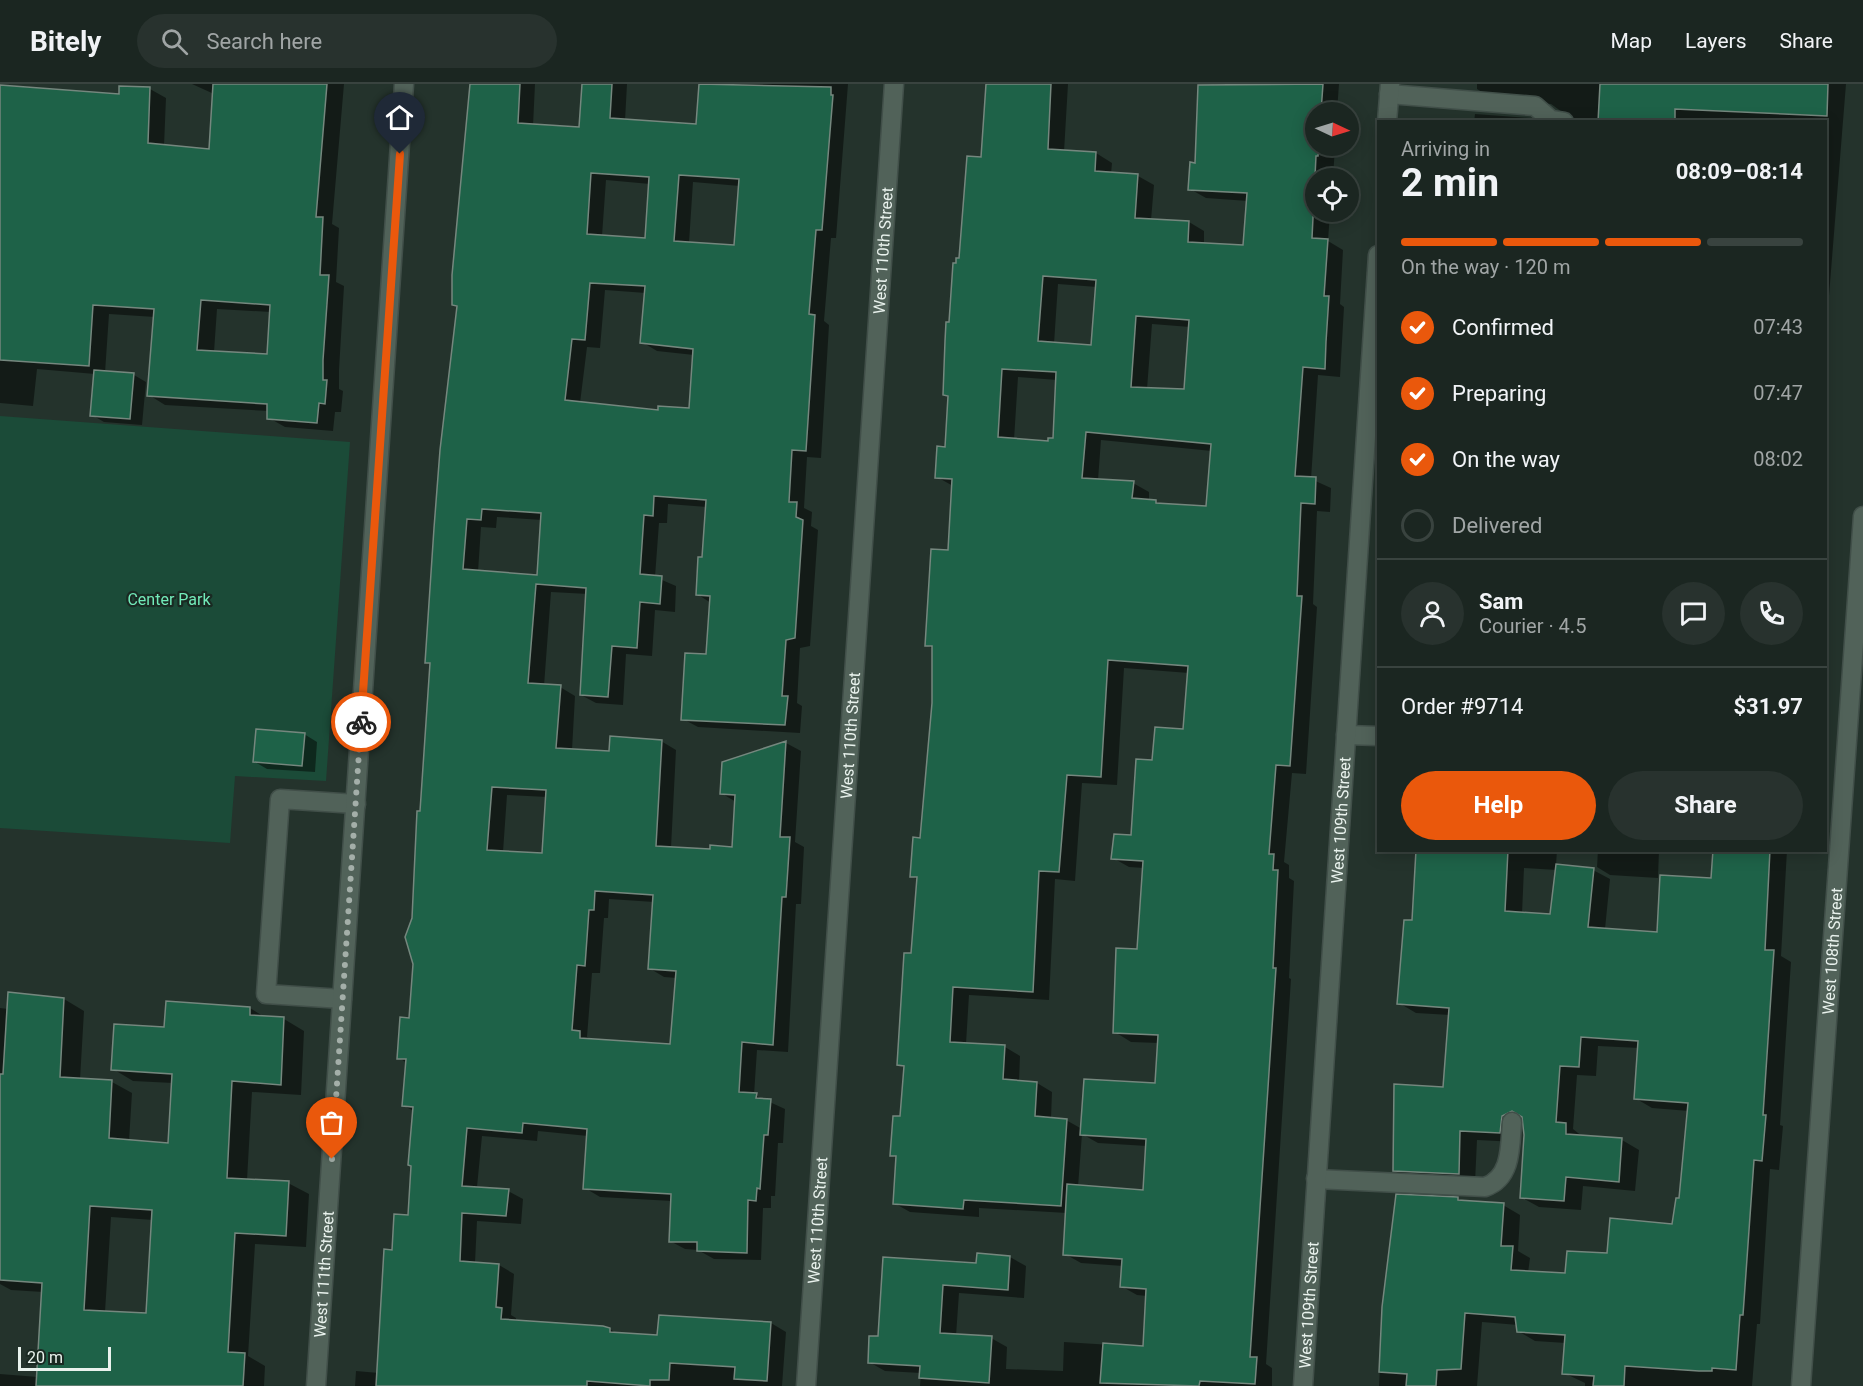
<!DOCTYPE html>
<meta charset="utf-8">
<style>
:root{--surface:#1b2621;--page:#28322e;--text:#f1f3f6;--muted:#a0a5a5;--line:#39433f;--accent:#ea580c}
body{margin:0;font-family:Roboto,sans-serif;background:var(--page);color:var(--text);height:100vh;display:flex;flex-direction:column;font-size:22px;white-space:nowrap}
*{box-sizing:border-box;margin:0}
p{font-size:20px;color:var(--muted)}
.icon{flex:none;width:33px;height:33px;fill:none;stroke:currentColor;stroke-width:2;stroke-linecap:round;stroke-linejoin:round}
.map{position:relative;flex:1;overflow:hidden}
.sheet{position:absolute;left:1377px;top:36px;width:450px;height:732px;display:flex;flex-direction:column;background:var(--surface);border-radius:0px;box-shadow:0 3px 15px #0003,0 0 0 2px var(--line)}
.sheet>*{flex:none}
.needle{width:39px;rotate:94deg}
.buttons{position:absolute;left:1305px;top:18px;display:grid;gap:12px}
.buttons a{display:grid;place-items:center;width:54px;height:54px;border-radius:50%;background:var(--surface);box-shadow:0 3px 15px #0003,0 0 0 2px var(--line);font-size:30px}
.scale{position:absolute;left:18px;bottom:15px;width:93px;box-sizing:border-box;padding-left:6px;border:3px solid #e9f2ed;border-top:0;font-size:16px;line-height:21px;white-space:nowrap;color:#e9f2ed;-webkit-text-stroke:4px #1a2922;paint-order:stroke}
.pin{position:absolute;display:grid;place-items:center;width:51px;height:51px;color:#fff;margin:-62px -26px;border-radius:50% 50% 50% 0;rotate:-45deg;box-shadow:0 0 6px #0007}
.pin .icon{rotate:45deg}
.courier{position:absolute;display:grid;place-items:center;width:60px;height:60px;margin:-30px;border:4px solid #ea580c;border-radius:50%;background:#fff;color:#222;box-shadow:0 2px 8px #0007}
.summary em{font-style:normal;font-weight:700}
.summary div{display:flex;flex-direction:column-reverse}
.summary{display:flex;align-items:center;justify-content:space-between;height:102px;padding:0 24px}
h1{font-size:39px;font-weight:700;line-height:45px}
.bar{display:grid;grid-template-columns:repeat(4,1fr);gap:9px 6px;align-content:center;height:72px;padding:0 24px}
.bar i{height:8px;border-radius:4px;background:var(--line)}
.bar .active{background:var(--accent)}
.bar p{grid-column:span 4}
.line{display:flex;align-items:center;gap:15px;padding:0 24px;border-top:2px solid var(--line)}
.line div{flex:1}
.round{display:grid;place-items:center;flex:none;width:63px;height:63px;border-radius:32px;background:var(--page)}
ol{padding:0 24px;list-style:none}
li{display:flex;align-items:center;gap:18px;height:66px}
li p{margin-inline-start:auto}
li .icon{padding:6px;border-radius:50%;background:var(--accent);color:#fff;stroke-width:4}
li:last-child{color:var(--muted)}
li i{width:33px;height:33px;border:3px solid var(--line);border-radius:50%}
.button{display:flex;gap:12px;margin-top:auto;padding:12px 24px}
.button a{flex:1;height:69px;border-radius:36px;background:var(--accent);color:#fff;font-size:24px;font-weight:700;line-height:69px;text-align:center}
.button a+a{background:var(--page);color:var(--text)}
header{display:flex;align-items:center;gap:36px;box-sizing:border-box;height:84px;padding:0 30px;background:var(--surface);border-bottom:2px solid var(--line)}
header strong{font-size:28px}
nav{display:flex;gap:33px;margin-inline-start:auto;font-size:21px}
.search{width:420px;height:54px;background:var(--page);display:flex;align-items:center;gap:15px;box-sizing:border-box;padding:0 21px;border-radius:33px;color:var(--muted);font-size:22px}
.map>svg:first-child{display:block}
</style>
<header>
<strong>Bitely</strong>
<div class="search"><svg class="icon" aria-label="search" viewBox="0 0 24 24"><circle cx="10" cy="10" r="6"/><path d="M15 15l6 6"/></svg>Search here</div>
<nav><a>Map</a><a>Layers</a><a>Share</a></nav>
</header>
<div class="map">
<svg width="1863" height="1302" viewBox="0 0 1863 1302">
<rect width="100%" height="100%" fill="#24332c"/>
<polygon fill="#1b4b38" points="0,332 350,358 326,697 235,692 230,759 0,744"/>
<g fill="#0007" fill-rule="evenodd">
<path d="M192,0h152l-12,140 7,4 -3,54 8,4 -5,84v19l4,2 -2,21h-6l-2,19 -48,-4 -16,-9v-7l-104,-6 -16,-10 6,-78 -46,-3 -4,59 29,2 12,7 -4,43 -38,-3 -12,-7 3,-41 -58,-5 -4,37 -33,-3v-316l120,8 30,-6 16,9 -2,48 46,4 4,-56zM217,225l54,3 -3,44 -54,-4z"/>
<path d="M476,0h59l-2,42 48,3 3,-45h43l-2,37 72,5 3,-42h148l-12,154h-5l-7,83 5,4 -8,133 -14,-1 -3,51 8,4 -1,14 7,4 -8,116 -10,2 -3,55 5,3 -2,27 -102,-6 -15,-8 25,-63 3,-53 -14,-9 6,-35 4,-52 -39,-3 -1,19h-8l-4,54 21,9 -1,26 -20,-2 -3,46 -26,-2 -3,51 -27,-2 -15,-8 7,-101 -37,-2 -7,94 16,1 15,9 -3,54 39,3 50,-12 15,9 -5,98 40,3 22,-3 3,-46 -15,-9 2,-30 63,-20 15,8 -6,91 9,5 -3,57h-5l-8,148 -31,-2 -3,45 31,14 -2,34h-5l-3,53h-4v12h-8l-2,52 -47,-1 -16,-9 -13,-1 -15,-8 2,-40 -72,-4 -15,-9 3,-52 -50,-5 -1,10 -55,-5 -5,51 31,4 15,8 -2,25 -44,-3 -2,42 24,2 15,9 -3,41 5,3v3l94,8 7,5 42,3 112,-14 15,9 -4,54h-427l1,-15 23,2 14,-122 16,-34 5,-106 -10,-5 3,-43 -8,-5 12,-39 3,-56 -1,-45 18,-253 -4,-3 32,-355 -6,-3zM606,96l44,4 -3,55 -45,-3zM693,98l47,4 -4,61 -47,-4zM605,206l41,3 -4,49 15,9 37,4 -4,55 -31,2 -79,-9 7,-56 13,1zM497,433l45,3 -4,56 -60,-4 3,-45 15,1zM507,711l40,2 -3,58 -41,-3zM609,815l45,3 -5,66 15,9 13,1 -5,68 -79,-6 -6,-3 5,-64h8l4,-55h4z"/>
<path d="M988,0h80l-4,68 32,1 16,10 -1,11 27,2 16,9 -3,35 38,2 15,9v13l40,3 4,-46 -42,-3 -16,-9 24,-105h125l-2,28h-21v34h19l-2,32h-17v34h14l-2,29 15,9 -3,54 4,3 -4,70 -22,-2 -7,104 20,9 -1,24 -13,-1 -4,93 4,3 -11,167 -14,-1 -8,89 5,3v13l5,3 -5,97 2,1 -25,385 6,4v18h-352l1,-13 -36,-2 -16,-9 11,-24 4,-79 94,6v-10l32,2 16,9 -2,32 -65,-5 -3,43 35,2 16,9 -1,22 57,2 1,-29 80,5 3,-51 -10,-1 -16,-9 2,-20 -42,-3 -16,-9 2,-41 -88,-5v9l-69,-5 -16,-9 3,-44 -5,-4 10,-37 3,-50 -6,-3 14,-110 5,-75 -6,-4 9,-37 12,-136v-54l-6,-4 23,-93 3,-66 -16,-9 10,-29 2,-51 -4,-2 5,-71 32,-165zM1058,200l39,3 -5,60 -38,-3zM1152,240l38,3 -4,64 -39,-2zM1018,293l39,3 -3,60 -5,2 -35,-2zM1101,356l111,11 -4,56 -46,-2 -13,-4v-9l-16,-9 -35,-3zM1124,584l65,5 -4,58 -31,31 -22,75 -19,21 16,9 15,1 -6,83 -23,81 16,10 28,1 -3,42 -74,44 -16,-9 -15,-1 1,-27 -15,-9 -18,-1 1,-26 -15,-9 -39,-3 3,-49 80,5 6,-121 20,2 7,-98 35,2zM1082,1050l16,9 49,3 -3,45 -66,-4z"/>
<polygon points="1477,0 1846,0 1826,249 1826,38 1576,38 1551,20 1494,15 1477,5"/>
<polygon points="1475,30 1530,34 1535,38 1474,38"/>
<polygon points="304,650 317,658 315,688 267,685 255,678"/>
<path d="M1418,766h139l-1,15 37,5 17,9 -5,50 54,4 54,-53 2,-30h72l-6,106 10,6 -11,163 3,1 -4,44 -9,-1 -10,155h-3l-5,62h-167v-3l-21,-10 2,-30 -31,-2 -17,-10v-6l-36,-3 -5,64h-98l4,-79 74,-109 6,4 40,3 17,10 -2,36 12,7 -2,15 39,2 106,-50 8,-25 8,-89 -37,-3 -17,-10 4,-50 -41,-2 -2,30 -19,-1 -4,54 10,8 39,3 17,10 -4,41 -52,-5 -2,24 -42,-3 -18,-10 3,-74 -5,3 -2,16 -40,-2 -2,43 -64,-3 -17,-9 50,-82 6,-74 -34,-2 -17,-10 14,-81zM1524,784l33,2 -5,46 -30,-2z"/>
<polygon points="1598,766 1659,766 1658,794 1610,791 1597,783"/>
<path d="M9,909l55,6 20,12 -4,69 32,2 20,11 -3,48 41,3 3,-61 -40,-2 -20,-12 52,-40 85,-21 16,10 18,1 20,12 -3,64 -49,-3 -5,88 41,3 21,11 -3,53 -51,-3 -7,112 17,10 -1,20h-264v-12l38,3 5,-85 -32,-2 -11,-6v-276l8,1zM111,1133l42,3 -5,95 -43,-3z"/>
</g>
<g fill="#1e6248" stroke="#75877e" stroke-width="1.5" fill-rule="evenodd">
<path d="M213,0h114l-11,133h7l-3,58h9l-6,85v20h4l-2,24 -6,-1 -2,20 -50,-4v-15l-120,-8 7,-87 -61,-4 -4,61 -89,-6v-275l119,9v-8l31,1 -2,56 61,6zM201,216l69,5 -3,49 -70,-4z"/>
<path d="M470,0h50l-2,39 61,4 3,-43h30l-2,34 86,6 3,-40 132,3v8h2l-11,135h-6l-7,84 6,1 -9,136 -14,-1 -3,52h8l-1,15 7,3 -8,118 -9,2 -4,56h6l-3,29 -104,-5 4,-67 21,1 4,-58 -14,-1 2,-38h4l4,-57 -52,-4 -1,20 -9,-1 -4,59 22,2 -2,28 -20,-2 -3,46 -25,-2 -4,51 -28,-2 6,-107 -50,-4 -8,99 33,2 -5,63 53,3 1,-15 52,4 -6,106 54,3v-4l22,2 3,-52 -15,-1 2,-32 64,-21 -6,96h10l-4,60h-4l-9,148 -31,-3 -3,50 18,1 -1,5 15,1 -3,36h-4l-4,54 -3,-1 -1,13 -8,-1 -1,53 -50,-2v-9h-28l2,-48 -88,-5 4,-60 -64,-6 -1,10 -55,-5 -5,58 47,3 -3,27 -44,-3 -2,48 39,3 -3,43 6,1 -1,11 102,7 7,2v4l47,3 2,-20 112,7 -4,59 -33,-2 1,-12 -65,-4 -1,17h-19v6l-63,-5v5h-211l8,-137 8,1 2,-36 14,1 3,-49 -3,-1 5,-58 -11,-1 4,-47h-9l3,-42 9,1 4,-54 -8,-27 7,-19 5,-107h3l10,-148h-5l9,-135 6,-78 17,-144 -5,-1v-30zM591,89l58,4 -4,61 -58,-4zM679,91l60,4 -5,66 -60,-4zM590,199l55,3 -5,57 53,6 -4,59 -31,-2v4l-93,-10 7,-61 13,1zM482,425l59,4 -4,62 -74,-6 4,-50 14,1zM492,703l54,3 -4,63 -55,-3zM595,807l58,4 -5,74 28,2 -6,73 -90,-6v-7l-8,-1 5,-65 8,1 4,-56h5z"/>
<path d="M986,0h65l-3,65 48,3 -1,19 43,3 -3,44 54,3 -1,21 55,3 4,-52 -59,-3 2,-28 5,1 3,-78 125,-1 -2,28h-5v34h3l-1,10h-2l-4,82 16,1 -4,57h5l-3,46 -1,27 -22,-2 -8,109 21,1 -1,27 -14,-1 -4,93h5l-12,170 -14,-1 -7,89h5l-1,16h5l-5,98h3l-26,389h7l-2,27 -55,-3 -1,5 -99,-3 3,-40 40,3 3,-57 -26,-2 2,-28 -59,-4 4,-71 76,6 3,-51 -66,-4 4,-56 71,4 3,-48 -45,-2 3,-85 21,1 6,-88 -32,-2 3,-25 17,1 5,-76 16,1 3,-33 28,2 5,-63 -80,-6 -7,117 -34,-2 -8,97 -20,-1 -6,121 -80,-5 -3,55 55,3 -2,34 34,3 -2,34 32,3 -6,87 -97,-6 -1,9 -70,-5 3,-48h-6l3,-40h7l4,-50 -7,-1 7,-112h7l6,-76h-7l3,-40 7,1 12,-135v-57h-7l6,-97 17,1 4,-71 -17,-1 2,-32 8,1 3,-51 -5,-1 2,-54 1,-19h3l4,-59h3v-5h3l8,-102 14,1zM1043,192l53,4 -5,65 -53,-4zM1136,232l53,4 -5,69 -53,-2zM1002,285l54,3 -3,66h-5v3l-50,-4zM1086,348l125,12 -5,62 -50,-3v-3l-24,-2 2,-17 -52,-3z"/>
<polygon points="1600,0 1828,0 1827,32 1675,25 1675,38 1598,38"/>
<polygon points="94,286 134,289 130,335 90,332"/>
<polygon points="256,645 305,649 302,682 253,678"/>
<polygon points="1416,766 1508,766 1505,827 1550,830 1556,780 1594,784 1588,843 1657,848 1660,791 1711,794 1713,766 1770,766 1765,866 1774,866 1763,1031 1766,1031 1762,1077 1754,1076 1743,1231 1740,1231 1736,1286 1712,1284 1712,1287 1699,1287 1625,1282 1624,1302 1593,1302 1594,1292 1562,1290 1565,1251 1517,1248 1515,1233 1465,1229 1461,1285 1437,1286 1436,1302 1406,1302 1407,1290 1379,1288 1382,1223 1396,1110 1458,1113 1458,1116 1504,1119 1501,1162 1513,1162 1511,1186 1565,1189 1567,1167 1607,1169 1610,1134 1672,1140 1676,1114 1679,1114 1688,1019 1634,1015 1638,957 1581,953 1579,983 1560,982 1556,1038 1566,1039 1566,1050 1622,1054 1619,1098 1566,1093 1564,1117 1520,1114 1524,1051 1522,1033 1512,1027 1502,1032 1500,1049 1460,1047 1459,1090 1393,1087 1394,1000 1443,1003 1449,924 1397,920 1404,836 1412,836"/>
<path d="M8,908l56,6 -4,79 52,3 -3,58 59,5 4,-69 -61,-4 3,-46 50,3 2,-26 84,6v8l34,2 -3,68 -49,-4 -5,97 62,3 -3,55 -51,-3 -7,119 17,1 -2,33h-207l6,-103 -42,-3v-206h3zM90,1122l62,4 -6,103 -62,-3z"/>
<polygon points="977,1169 1010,1172 1008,1206 943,1201 940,1249 992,1252 989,1299 919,1294 920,1282 868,1279 869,1252 878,1252 883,1173 976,1179"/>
</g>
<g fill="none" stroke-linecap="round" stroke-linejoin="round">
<defs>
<g id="minor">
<polyline points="1389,10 1535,22 1551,36 1564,38"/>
<polyline points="1387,38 1390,0"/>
<polyline points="1346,651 1378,652"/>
<polyline points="342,915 266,910 280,715 356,720"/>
<path d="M1316,1095l169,8c27,-9 25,-41 27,-65"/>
<path id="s1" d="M316,1302l88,-1302"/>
<path id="s2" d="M806,1302l88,-1302"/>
<path id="s3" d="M1303,1302l75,-1131"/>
<path id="s4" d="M1801,1302l62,-870"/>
</g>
</defs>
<use href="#minor" stroke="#414f49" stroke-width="21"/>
<use href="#minor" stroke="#516259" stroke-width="18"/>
</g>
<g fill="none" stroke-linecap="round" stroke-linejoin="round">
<polyline stroke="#a4afa9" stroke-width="6" stroke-dasharray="0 10.8" points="332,1075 361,638"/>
<polyline stroke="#ea580c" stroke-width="8" points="361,638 400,70"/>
</g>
<g text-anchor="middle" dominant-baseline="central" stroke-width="4.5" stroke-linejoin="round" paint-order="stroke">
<g font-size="16" fill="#e9f2ed" stroke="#1a2922">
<text stroke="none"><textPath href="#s2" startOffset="1138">West 110th Street</textPath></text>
<text stroke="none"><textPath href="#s2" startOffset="652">West 110th Street</textPath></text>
<text stroke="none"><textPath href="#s3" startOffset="567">West 109th Street</textPath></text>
<text stroke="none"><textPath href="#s4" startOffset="436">West 108th Street</textPath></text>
<text stroke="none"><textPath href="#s2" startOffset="166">West 110th Street</textPath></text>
<text stroke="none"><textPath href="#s1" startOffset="112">West 111th Street</textPath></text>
<text stroke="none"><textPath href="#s3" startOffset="81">West 109th Street</textPath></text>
</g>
<g font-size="16" fill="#72eab9" stroke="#1a2922">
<text x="169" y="515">Center Park</text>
</g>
</g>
</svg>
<div class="buttons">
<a><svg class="needle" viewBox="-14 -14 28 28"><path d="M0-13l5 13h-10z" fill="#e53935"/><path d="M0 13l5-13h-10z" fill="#a0a5a5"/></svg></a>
<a><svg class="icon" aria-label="locate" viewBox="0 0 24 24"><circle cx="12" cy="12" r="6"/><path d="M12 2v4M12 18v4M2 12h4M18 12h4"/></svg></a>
</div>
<div class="scale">20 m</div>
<div class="pin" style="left:332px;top:1075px;background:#ea580c"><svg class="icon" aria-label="bag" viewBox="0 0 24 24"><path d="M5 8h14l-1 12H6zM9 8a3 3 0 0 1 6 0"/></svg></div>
<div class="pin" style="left:400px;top:70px;background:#1f2937"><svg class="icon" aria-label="home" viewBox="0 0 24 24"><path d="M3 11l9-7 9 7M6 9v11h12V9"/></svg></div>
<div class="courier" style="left:361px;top:638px"><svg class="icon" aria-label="bike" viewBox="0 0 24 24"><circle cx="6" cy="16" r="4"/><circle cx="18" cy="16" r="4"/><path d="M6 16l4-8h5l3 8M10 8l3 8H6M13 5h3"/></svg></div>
<section class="sheet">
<div class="summary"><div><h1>2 min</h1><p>Arriving in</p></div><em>08:09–08:14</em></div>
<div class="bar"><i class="active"></i><i class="active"></i><i class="active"></i><i></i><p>On the way · 120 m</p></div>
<ol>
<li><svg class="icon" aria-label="check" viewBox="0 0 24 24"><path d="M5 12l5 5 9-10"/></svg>Confirmed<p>07:43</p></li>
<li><svg class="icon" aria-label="check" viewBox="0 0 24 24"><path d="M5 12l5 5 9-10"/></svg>Preparing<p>07:47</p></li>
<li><svg class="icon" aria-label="check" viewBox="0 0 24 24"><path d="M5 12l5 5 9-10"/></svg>On the way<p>08:02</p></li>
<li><i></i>Delivered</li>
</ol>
<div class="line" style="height:108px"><a class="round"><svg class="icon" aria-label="person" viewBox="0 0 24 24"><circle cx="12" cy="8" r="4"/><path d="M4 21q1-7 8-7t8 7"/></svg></a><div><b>Sam</b><p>Courier · 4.5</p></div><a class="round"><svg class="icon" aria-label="chat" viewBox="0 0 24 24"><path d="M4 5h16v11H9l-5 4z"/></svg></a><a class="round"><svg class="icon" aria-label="phone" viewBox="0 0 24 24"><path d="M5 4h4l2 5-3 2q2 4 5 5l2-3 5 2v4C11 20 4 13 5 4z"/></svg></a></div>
<div class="line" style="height:78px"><div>Order #9714</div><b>$31.97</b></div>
<div class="button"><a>Help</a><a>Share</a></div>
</section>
</div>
